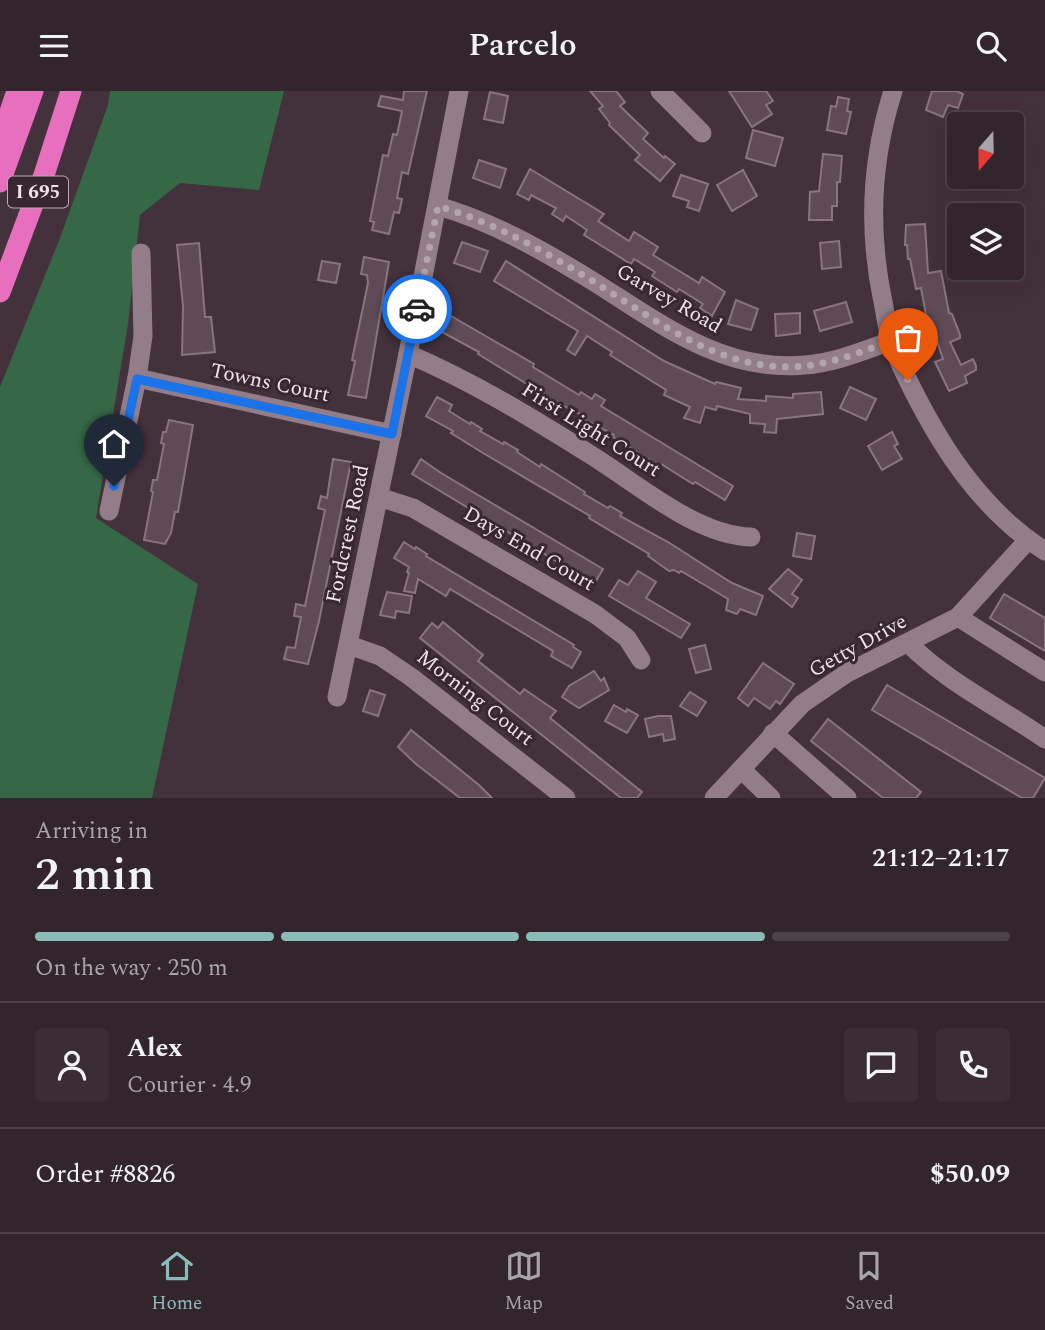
<!DOCTYPE html>
<meta charset="utf-8">
<style>
:root{--surface:#32252c;--page:#3a2d34;--text:#f1f3f6;--muted:#a8a5a9;--line:#4d4248;--accent:#8bbbb9}
body{margin:0;font-family:Spectral,serif;background:var(--page);color:var(--text);height:100vh;display:flex;flex-direction:column;font-size:26px;white-space:nowrap}
*{box-sizing:border-box;margin:0}
p{font-size:23px;color:var(--muted)}
.icon{flex:none;width:38px;height:38px;fill:none;stroke:currentColor;stroke-width:2;stroke-linecap:round;stroke-linejoin:round}
.map{position:relative;height:707px;overflow:hidden}
.sheet{display:flex;flex-direction:column;background:var(--surface);flex:1}
.sheet>*{flex:none}
.needle{width:46px;rotate:200deg}
.fabs{position:absolute;left:947px;top:21px;display:grid;gap:14px}
.fabs a{display:grid;place-items:center;width:77px;height:77px;border-radius:7px;background:var(--surface);box-shadow:0 7px 28px #0002,0 0 0 2px var(--line);font-size:35px}
.pin{position:absolute;display:grid;place-items:center;width:60px;height:60px;color:#fff;margin:-72px -30px;border-radius:50% 50% 50% 0;rotate:-45deg;box-shadow:0 0 7px #0007}
.pin .icon{rotate:45deg}
.courier{position:absolute;display:grid;place-items:center;width:70px;height:70px;margin:-35px;border:5px solid #1a73e8;border-radius:50%;background:#fff;color:#222;box-shadow:0 2px 9px #0007}
.overview em{font-style:normal;font-weight:600}
.overview div{display:flex;flex-direction:column-reverse}
.overview{display:flex;align-items:center;justify-content:space-between;height:119px;padding:0 35px}
h1{font-size:46px;font-weight:600;line-height:52px}
.bar{display:grid;grid-template-columns:repeat(4,1fr);gap:10px 7px;align-content:center;height:84px;padding:0 35px}
.bar i{height:9px;border-radius:5px;background:var(--line)}
.bar .current{background:var(--accent)}
.bar p{grid-column:span 4}
.line{display:flex;align-items:center;gap:18px;padding:0 35px;border-top:2px solid var(--line)}
.line div{flex:1}
.round{display:grid;place-items:center;flex:none;width:74px;height:74px;border-radius:7px;background:var(--page)}
header{display:flex;justify-content:space-between;align-items:center;height:91px;padding:0 35px;background:var(--surface);font-size:32px;font-weight:600}
.menu{display:flex;justify-content:space-around;align-items:center;height:98px;border-top:2px solid var(--line);background:var(--surface);font-size:19px;color:var(--muted)}
.menu a{display:grid;justify-items:center;gap:4px}
.menu .current{color:var(--accent)}
.map>svg:first-child{display:block}
</style>
<header><svg class="icon" aria-label="menu" viewBox="0 0 24 24"><path d="M4 6h16M4 12h16M4 18h16"/></svg>Parcelo<svg class="icon" aria-label="search" viewBox="0 0 24 24"><circle cx="10" cy="10" r="6"/><path d="M15 15l6 6"/></svg></header>
<div class="map">
<svg width="1045" height="707" viewBox="0 0 1045 707">
<rect width="100%" height="100%" fill="#43313b"/>
<polygon fill="#366747" points="110,0 284,0 259,99 180,92 140,124 128,233 96,427 198,493 152,707 0,707 0,296 60,147 108,14"/>
<g fill="#5e4b56" stroke="#897480" stroke-width="2">
<polygon points="404,0 427,0 408,83 402,81 397,107 402,108 399,122 394,121 389,143 372,139 374,131 370,130 383,64 388,65 393,43 397,44 402,20 378,15 381,5 403,9"/>
<polygon points="590,0 616,0 625,11 620,15 648,42 643,48 664,67 665,65 675,73 660,90 635,69 640,64 609,34 610,32 599,18 603,15"/>
<polygon points="729,0 766,0 773,10 766,14 772,23 752,36"/>
<polygon points="932,0 956,0 963,3 958,17 948,14 943,26 926,19"/>
<polygon points="490,1 508,5 503,32 484,28"/>
<polygon points="838,6 849,8 847,20 851,21 846,43 827,39 831,15 836,16"/>
<polygon points="753,39 783,47 775,75 746,67"/>
<polygon points="823,63 842,65 840,91 837,91 837,115 832,115 832,129 809,129 810,101 819,100"/>
<polygon points="479,69 506,78 500,97 473,87"/>
<polygon points="530,78 604,123 598,130 629,150 634,141 658,156 653,164 699,192 702,186 725,201 712,225 700,217 703,213 679,198 677,201 652,185 655,181 634,168 631,173 584,144 587,139 566,125 563,130 552,123 556,117 531,104 529,109 517,103"/>
<polygon points="743,79 757,105 732,120 717,94"/>
<polygon points="681,84 708,93 699,120 687,116 689,110 673,105"/>
<polygon points="925,133 928,182 941,180 949,222 952,223 960,244 960,247 950,251 961,274 973,268 976,275 976,279 965,285 967,292 949,300 935,271 943,268 934,241 929,243 924,230 927,229 921,197 916,198 910,168 908,168 907,154 905,154 906,134"/>
<polygon points="839,150 841,176 822,178 820,152"/>
<polygon points="462,151 488,160 480,181 454,172"/>
<polygon points="199,152 205,226 211,226 215,261 182,264 183,215 177,154"/>
<polygon points="364,166 389,171 366,307 348,304 355,270 352,269 368,192 367,184 361,183"/>
<polygon points="322,170 340,173 336,192 318,189"/>
<polygon points="506,170 664,270 715,293 716,291 741,297 738,308 766,310 766,305 793,307 793,303 821,301 823,323 777,328 776,342 764,341 765,333 750,332 750,323 717,315 716,319 705,316 700,332 684,327 690,316 664,304 666,299 610,264 612,261 587,245 575,264 567,259 578,240 494,190"/>
<polygon points="736,209 758,218 751,239 728,233"/>
<polygon points="846,211 852,231 820,240 814,220"/>
<polygon points="800,222 800,242 776,245 775,223"/>
<polygon points="451,225 534,273 533,276 579,304 581,301 592,308 595,303 605,309 601,315 733,395 725,409 695,391 693,393 661,373 659,375 613,346 614,344 580,326 582,324 558,312 478,263 479,261 442,241"/>
<polygon points="850,296 876,308 866,329 840,317"/>
<polygon points="437,306 452,314 449,320 470,333 471,331 482,338 480,340 503,353 504,351 518,359 517,361 540,376 541,373 585,401 584,403 608,417 610,415 622,422 620,425 668,451 732,492 763,505 756,524 740,518 737,523 726,519 728,508 681,480 679,482 674,479 669,480 648,465 649,463 589,427 590,425 483,362 451,342 453,340 426,325"/>
<polygon points="169,329 193,334 178,421 175,421 171,442 165,453 144,449 153,401 151,400 153,389 157,389 164,353 161,352 163,341 166,341"/>
<polygon points="892,341 898,353 894,355 902,368 882,379 868,355"/>
<polygon points="333,368 351,371 319,530 308,573 284,568 287,556 295,557 301,526 294,525 296,513 305,515 325,419 318,417 321,405 327,407"/>
<polygon points="421,368 441,382 603,478 594,493 412,383"/>
<polygon points="797,442 815,445 811,468 793,465"/>
<polygon points="404,451 415,458 416,456 427,463 426,465 574,554 573,556 581,561 572,577 551,565 553,560 450,498 446,505 418,488 415,502 404,500 409,482 407,481 409,476 394,467"/>
<polygon points="788,478 802,489 792,503 798,507 792,516 769,498"/>
<polygon points="638,480 656,491 646,507 690,533 681,547 609,505 619,489 628,494"/>
<polygon points="387,501 412,505 409,522 396,520 395,527 380,524"/>
<polygon points="1004,503 1045,527 1045,560 990,527"/>
<polygon points="443,531 483,564 478,570 520,603 524,598 556,620 550,627 642,701 637,707 621,707 420,547 432,532 438,537"/>
<polygon points="705,554 711,578 696,582 689,558"/>
<polygon points="763,572 794,593 780,613 776,610 770,618 754,607 748,615 738,607"/>
<polygon points="594,580 601,590 604,587 609,599 579,617 562,606 569,595"/>
<polygon points="887,594 1045,687 1033,707 1022,707 872,619"/>
<polygon points="370,599 385,604 378,625 363,620"/>
<polygon points="690,601 706,611 697,625 680,615"/>
<polygon points="614,614 626,621 627,618 638,624 627,642 605,630"/>
<polygon points="658,625 671,625 675,648 664,650 663,643 649,646 645,628"/>
<polygon points="828,628 921,701 916,707 883,707 811,650"/>
<polygon points="411,639 479,694 492,707 460,707 416,673 398,656"/>
</g>
<g fill="none" stroke-linecap="round" stroke-linejoin="round">
<g stroke="#927d89" stroke-width="19">
<polyline points="660,0 702,42"/>
<path d="M893,0c-22,69 -25,140 -10,211 3,14 4,29 9,42 13,33 30,65 48,95 27,44 61,84 105,112"/>
<path d="M438,115c55,16 104,44 153,74 66,41 131,93 213,85 30,-2 59,-14 87,-24"/>
<path d="M408,263c64,27 124,64 183,101 47,29 104,80 160,82"/>
<polyline points="137,287 392,343"/>
<polyline points="379,406 413,417 595,523 627,547 641,569"/>
<polyline points="109,420 137,287 143,245 141,162"/>
<polyline points="958,526 1045,581"/>
<path d="M908,552c40,40 91,64 137,96"/>
<polyline points="349,554 380,565 411,586 566,707"/>
<polyline points="337,606 408,263 459,0"/>
<polyline points="773,642 847,707"/>
<polyline points="742,679 771,707"/>
<polyline points="714,707 802,613 847,582 958,526 1028,449"/>
</g>
<g stroke="#e86fbe" stroke-width="21">
<polyline points="0,50 17,0"/>
<polyline points="0,91 33,0"/>
<polyline points="0,201 44,84 71,0"/>
</g>
</g>
<g fill="none" stroke-linecap="round" stroke-linejoin="round">
<path stroke="#b3a5ac" stroke-width="7" stroke-dasharray="0 12.6" d="M417,218l21,-103c55,16 104,44 153,74 66,40 131,94 213,86 30,-3 59,-15 87,-25l17,39"/>
<polyline stroke="#1a73e8" stroke-width="9" points="114,395 137,288 392,343 417,218"/>
</g>
<g text-anchor="middle" dominant-baseline="central" stroke-width="6" stroke-linejoin="round" paint-order="stroke">
<rect fill="#382731" stroke="#b8abb2" stroke-width="2" x="8" y="85.5" width="60" height="31" rx="5"/>
<g font-size="19" font-weight="bold" fill="#efe3e9">
<text x="38" y="101">I 695</text>
</g>
<g font-size="21" fill="#efe3e9" stroke="#382731">
<text transform="translate(669 208) rotate(30)">Garvey Road</text>
<text transform="translate(270 292) rotate(12)">Towns Court</text>
<text transform="translate(591 339) rotate(32)">First Light Court</text>
<text transform="translate(348 443) rotate(-78)">Fordcrest Road</text>
<text transform="translate(529 458) rotate(30)">Days End Court</text>
<text transform="translate(858 555) rotate(-29)">Getty Drive</text>
<text transform="translate(475 607) rotate(38)">Morning Court</text>
</g>
</g>
</svg>
<div class="fabs">
<a><svg class="needle" viewBox="-14 -14 28 28"><path d="M0-13l5 13h-10z" fill="#e53935"/><path d="M0 13l5-13h-10z" fill="#a8a5a9"/></svg></a>
<a><svg class="icon" aria-label="layers" viewBox="0 0 24 24"><path d="M12 4l9 5-9 5-9-5zM3 14l9 5 9-5"/></svg></a>
</div>
<div class="pin" style="left:908px;top:289px;background:#ea580c"><svg class="icon" aria-label="bag" viewBox="0 0 24 24"><path d="M5 8h14l-1 12H6zM9 8a3 3 0 0 1 6 0"/></svg></div>
<div class="pin" style="left:114px;top:395px;background:#1f2937"><svg class="icon" aria-label="home" viewBox="0 0 24 24"><path d="M3 11l9-7 9 7M6 9v11h12V9"/></svg></div>
<div class="courier" style="left:417px;top:218px"><svg class="icon" aria-label="car" viewBox="0 0 24 24"><path d="M5 17H2v-5l4-1 3-4h7l3 4 3 1v5h-3M9 17h6M6 11h13"/><circle cx="7" cy="17" r="2"/><circle cx="17" cy="17" r="2"/></svg></div>
</div>
<section class="sheet">
<div class="overview"><div><h1>2 min</h1><p>Arriving in</p></div><em>21:12–21:17</em></div>
<div class="bar"><i class="current"></i><i class="current"></i><i class="current"></i><i></i><p>On the way · 250 m</p></div>
<div class="line" style="height:126px"><a class="round"><svg class="icon" aria-label="person" viewBox="0 0 24 24"><circle cx="12" cy="8" r="4"/><path d="M4 21q1-7 8-7t8 7"/></svg></a><div><b>Alex</b><p>Courier · 4.9</p></div><a class="round"><svg class="icon" aria-label="chat" viewBox="0 0 24 24"><path d="M4 5h16v11H9l-5 4z"/></svg></a><a class="round"><svg class="icon" aria-label="phone" viewBox="0 0 24 24"><path d="M5 4h4l2 5-3 2q2 4 5 5l2-3 5 2v4C11 20 4 13 5 4z"/></svg></a></div>
<div class="line" style="height:91px"><div>Order #8826</div><b>$50.09</b></div>
</section>
<nav class="menu">
<a class="current"><svg class="icon" aria-label="home" viewBox="0 0 24 24"><path d="M3 11l9-7 9 7M6 9v11h12V9"/></svg>Home</a>
<a><svg class="icon" aria-label="map" viewBox="0 0 24 24"><path d="M3 6l6-2 6 2 6-2v14l-6 2-6-2-6 2zM9 4v14M15 6v14"/></svg>Map</a>
<a><svg class="icon" aria-label="saved" viewBox="0 0 24 24"><path d="M7 4h10v16l-5-4-5 4z"/></svg>Saved</a>
</nav>
